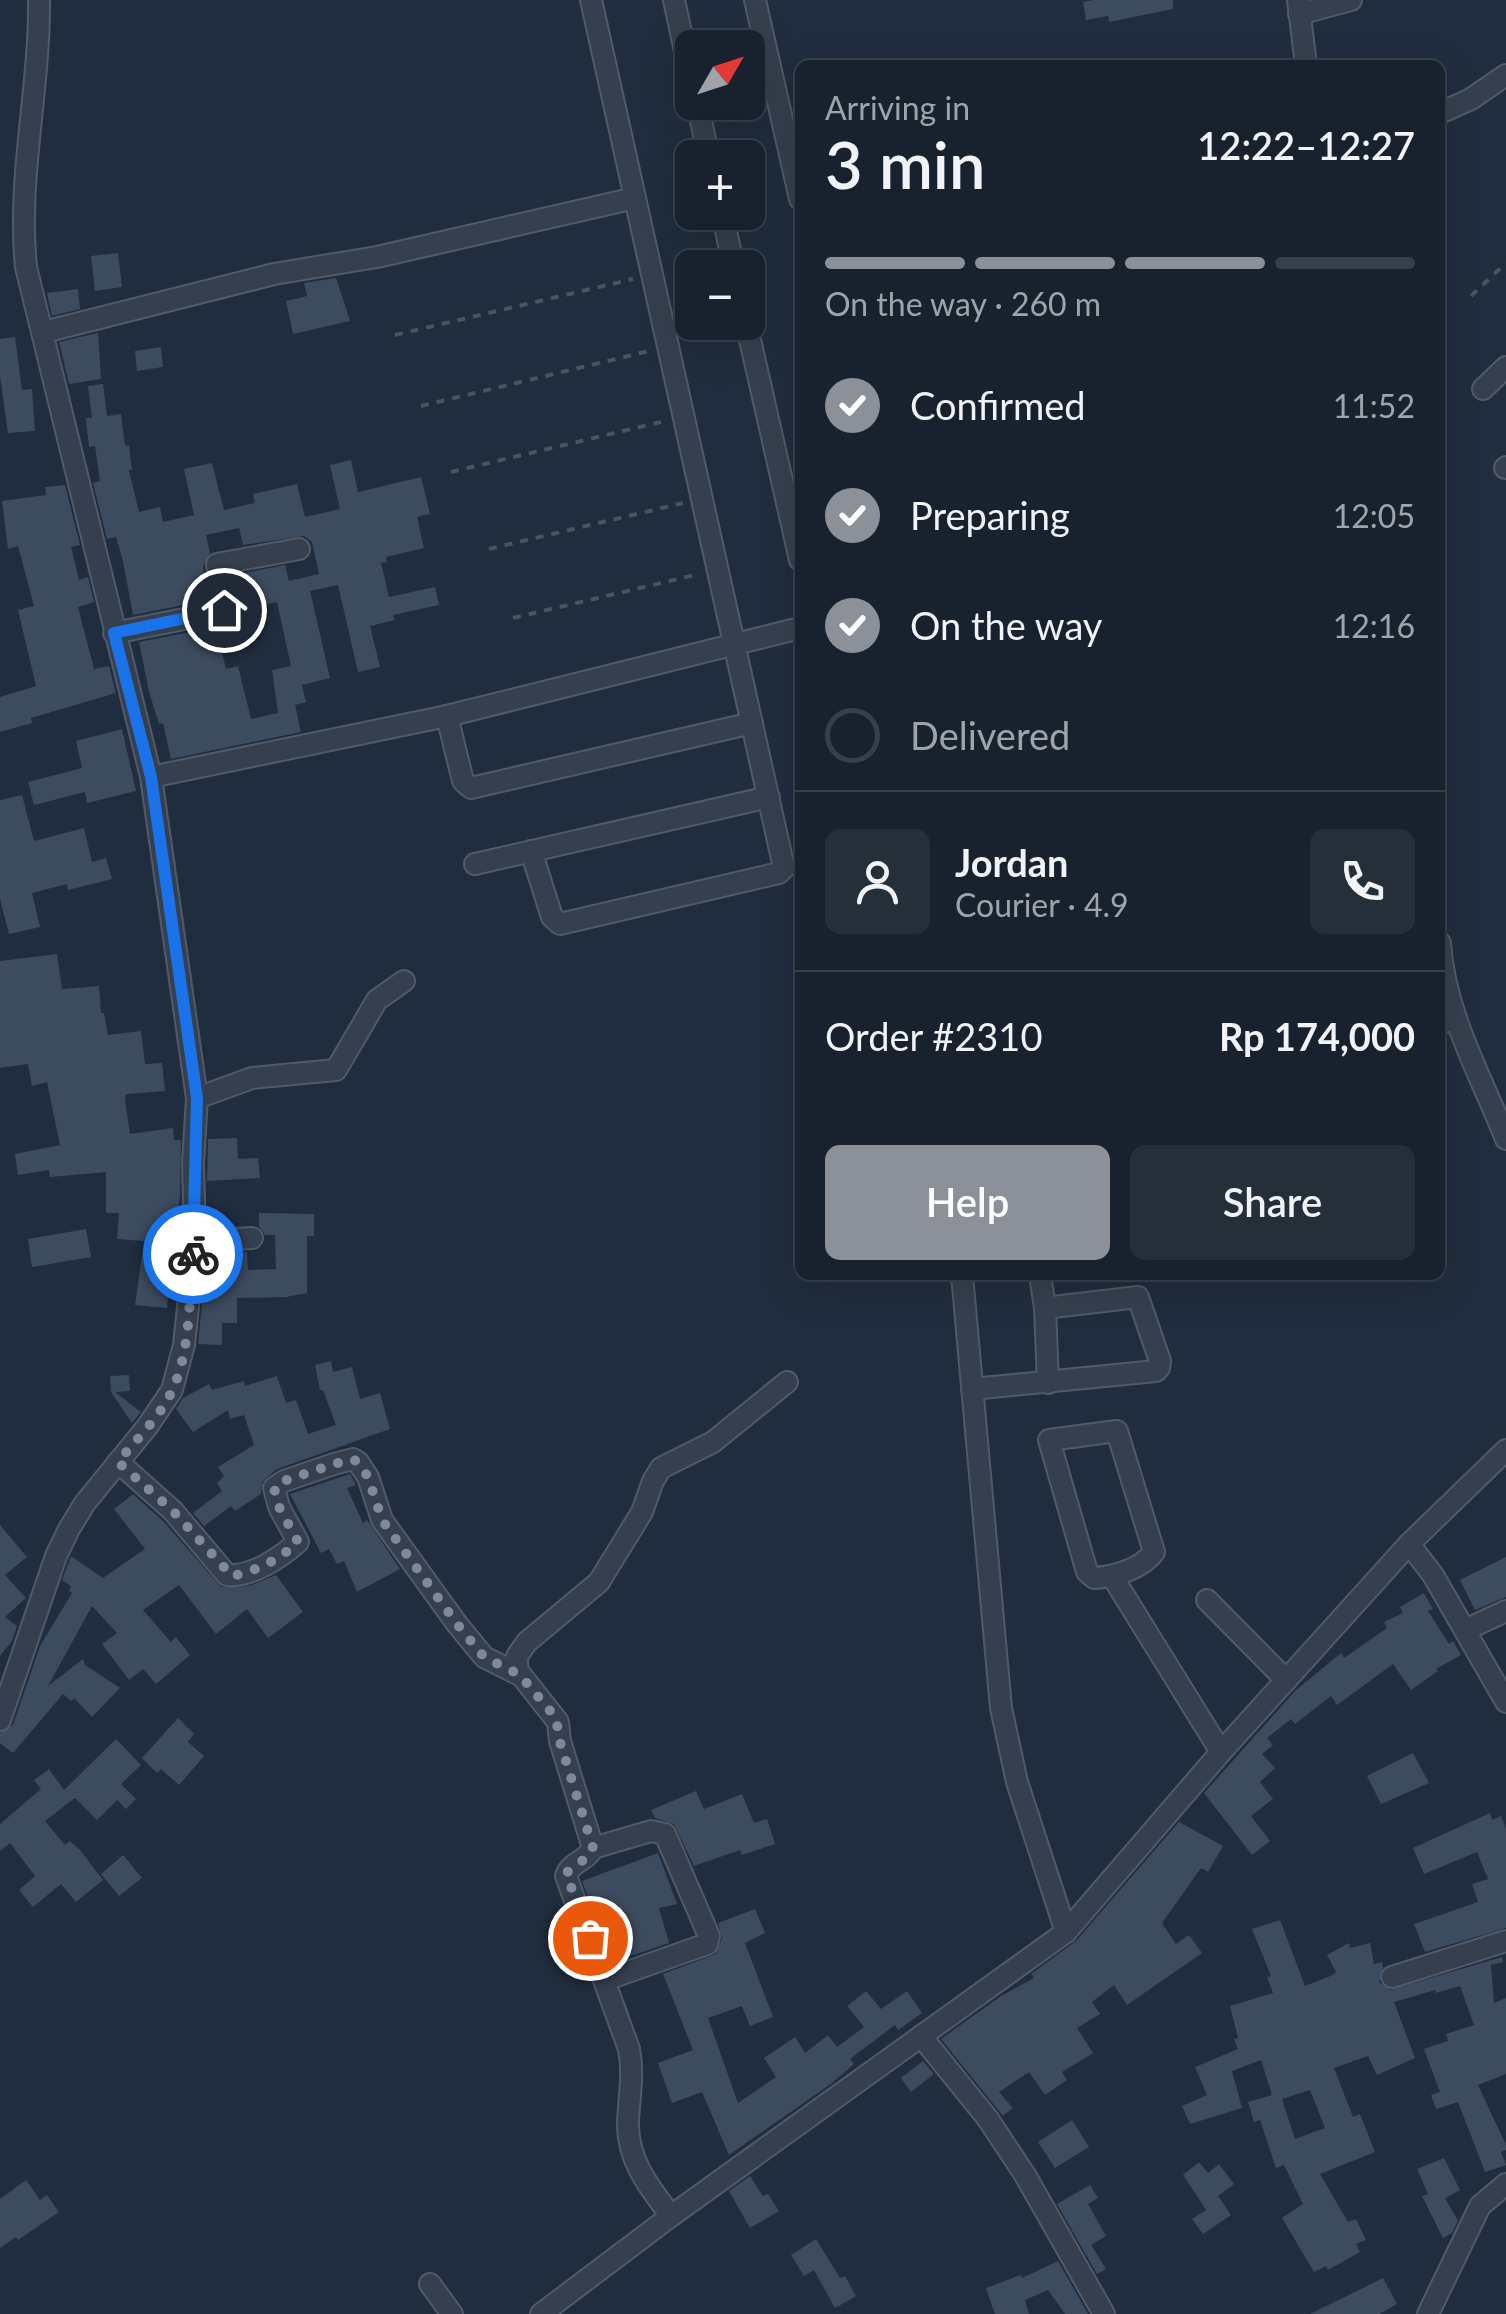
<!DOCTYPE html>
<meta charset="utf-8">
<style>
:root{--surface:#18222e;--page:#252f3a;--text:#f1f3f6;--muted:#9fa4aa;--line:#363f4a;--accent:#8c9099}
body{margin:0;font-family:Lato,sans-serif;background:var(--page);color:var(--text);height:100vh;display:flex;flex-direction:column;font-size:38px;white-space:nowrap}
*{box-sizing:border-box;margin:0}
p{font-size:32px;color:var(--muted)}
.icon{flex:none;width:55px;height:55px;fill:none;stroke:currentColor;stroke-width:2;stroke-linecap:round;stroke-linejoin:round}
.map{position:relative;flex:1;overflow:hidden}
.side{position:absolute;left:795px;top:60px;width:650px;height:1220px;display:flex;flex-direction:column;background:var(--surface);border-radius:15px;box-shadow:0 10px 40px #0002,0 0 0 2px var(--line)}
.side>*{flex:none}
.needle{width:65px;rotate:51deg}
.tools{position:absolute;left:675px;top:30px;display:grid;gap:20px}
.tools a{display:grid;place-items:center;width:90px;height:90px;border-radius:15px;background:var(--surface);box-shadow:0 10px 40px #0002,0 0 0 2px var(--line);font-size:50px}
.pin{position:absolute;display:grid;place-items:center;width:85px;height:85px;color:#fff;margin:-42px;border:5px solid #fff;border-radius:50%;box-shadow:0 2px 10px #0007}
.courier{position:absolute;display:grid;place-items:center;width:100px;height:100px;margin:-50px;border:8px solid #1a73e8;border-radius:50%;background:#fff;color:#222;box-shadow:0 2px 12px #0007}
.overview em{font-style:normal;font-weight:600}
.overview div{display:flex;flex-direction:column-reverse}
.overview{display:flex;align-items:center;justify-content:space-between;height:170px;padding:0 30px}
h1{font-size:65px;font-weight:600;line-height:75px}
.bar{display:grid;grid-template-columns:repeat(4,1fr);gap:15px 10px;align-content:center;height:120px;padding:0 30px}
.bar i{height:12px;border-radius:8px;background:var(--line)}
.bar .selected{background:var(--accent)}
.bar p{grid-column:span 4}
.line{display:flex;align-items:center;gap:25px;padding:0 30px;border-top:2px solid var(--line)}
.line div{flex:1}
.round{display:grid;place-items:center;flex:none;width:105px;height:105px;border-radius:15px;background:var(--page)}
ol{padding:0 30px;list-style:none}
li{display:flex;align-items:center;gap:30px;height:110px}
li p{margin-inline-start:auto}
li .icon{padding:10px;border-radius:50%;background:var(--accent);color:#fff;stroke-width:4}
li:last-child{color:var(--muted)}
li i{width:55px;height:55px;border:5px solid var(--line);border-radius:50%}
.button{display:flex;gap:20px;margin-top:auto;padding:20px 30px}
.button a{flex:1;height:115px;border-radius:15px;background:var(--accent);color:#fff;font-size:40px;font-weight:600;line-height:115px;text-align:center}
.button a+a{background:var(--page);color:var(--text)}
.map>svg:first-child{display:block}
</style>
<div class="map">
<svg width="1506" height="2314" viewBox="0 0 1506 2314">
<rect width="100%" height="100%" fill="#202d3e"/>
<g fill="#3c4b5e" fill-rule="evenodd">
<polygon points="1094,0 1173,0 1173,9 1109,22 1108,16 1086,20 1083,2"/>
<polygon points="118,253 122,287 95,291 91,256"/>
<polygon points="336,278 350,321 293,334 286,301 307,296 304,283"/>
<polygon points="78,289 80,309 52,316 47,293"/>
<polygon points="98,333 101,379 69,384 59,342"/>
<polygon points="15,337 22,390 32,389 35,431 8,433 0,376 0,339"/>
<polygon points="161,347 163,367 137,371 135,351"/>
<polygon points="103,384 107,416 121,414 125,446 129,445 132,470 129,470 139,512 160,507 163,522 194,515 184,469 212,463 224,510 255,503 253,494 297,484 305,517 340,509 330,465 351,460 358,492 421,477 430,514 417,517 424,548 386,557 387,562 381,563 389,597 435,587 439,605 393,615 395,620 370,626 380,667 358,672 338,585 310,591 330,678 302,685 306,702 295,705 301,732 171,759 163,723 159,724 149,692 139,642 216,627 226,669 238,666 251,719 278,713 272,670 291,666 277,602 238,611 233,575 285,565 289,581 319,574 312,542 304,536 243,545 239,528 206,535 210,553 203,566 208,600 133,615 123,561 116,537 107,539 93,483 100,481 95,446 89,447 86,418 92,418 88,386"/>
<polygon points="65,485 80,545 71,547 79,580 88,577 94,602 78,607 94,669 109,666 116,693 31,718 32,723 0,732 0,697 36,686 18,610 34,606 18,546 8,549 2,501 46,495 45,487"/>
<polygon points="122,729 136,791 87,803 85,792 34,805 28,782 82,768 76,741"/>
<polygon points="22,795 34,841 84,828 92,862 106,858 112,879 68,890 67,884 32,893 40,927 9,934 0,899 0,800"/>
<polygon points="57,954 62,989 99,986 101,1013 104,1013 108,1035 141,1031 145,1064 162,1063 165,1091 126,1094 125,1100 130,1134 173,1128 174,1140 181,1140 180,1194 167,1308 135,1305 144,1241 117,1239 119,1213 106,1213 106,1172 50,1177 49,1170 18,1175 15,1154 60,1145 47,1082 32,1086 28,1064 0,1068 0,961"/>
<polygon points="237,1138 238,1159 258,1158 260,1178 207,1181 208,1139"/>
<polygon points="259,1213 314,1214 314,1236 307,1236 307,1293 286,1297 237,1298 237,1323 222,1323 222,1345 198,1344 207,1254 247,1252 248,1270 276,1269 275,1235 265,1235 259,1226"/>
<polygon points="86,1229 91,1257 32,1267 28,1239"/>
<polygon points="331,1361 333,1372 352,1367 360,1399 380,1393 390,1429 277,1469 262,1482 261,1494 235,1511 231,1506 204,1526 193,1513 222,1491 217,1483 224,1476 218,1467 254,1445 244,1415 230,1419 228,1410 193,1432 176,1409 183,1398 209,1384 212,1390 244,1381 245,1386 277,1376 286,1403 296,1400 308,1434 336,1425 323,1390 320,1390 315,1365"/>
<polygon points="129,1375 130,1391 115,1392 141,1412 132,1423 111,1392 110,1376"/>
<polygon points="350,1474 356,1485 347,1488 363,1523 367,1520 400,1569 357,1592 344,1561 337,1564 329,1549 321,1553 290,1494"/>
<polygon points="133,1494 163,1521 221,1587 249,1586 276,1575 303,1612 268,1638 247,1609 216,1634 179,1585 143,1610 171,1642 176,1637 190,1655 156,1684 143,1669 129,1680 102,1644 117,1633 92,1606 48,1686 83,1659 85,1665 120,1688 92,1717 74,1698 71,1701 63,1694 13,1753 0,1743 0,1733 13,1725 40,1646 72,1593 69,1591 71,1586 62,1580 71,1556 103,1578 145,1549 114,1509"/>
<polygon points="0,1525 27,1557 5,1575 26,1598 5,1617 17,1626 12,1641 0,1656"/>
<polygon points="1506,1557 1506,1597 1475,1610 1460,1580"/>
<polygon points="1424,1593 1433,1609 1428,1611 1449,1644 1453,1641 1461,1655 1436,1669 1438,1671 1411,1690 1393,1664 1337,1705 1331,1696 1295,1724 1291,1719 1267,1738 1273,1745 1262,1754 1275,1768 1260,1782 1273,1799 1251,1816 1270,1841 1252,1855 1204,1793 1295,1691 1341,1653 1344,1658 1387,1628 1384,1622 1403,1613 1400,1607"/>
<polygon points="178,1718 194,1734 188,1742 204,1756 179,1785 161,1769 157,1773 142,1758"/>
<polygon points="116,1739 141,1765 121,1784 136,1799 126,1809 117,1800 97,1820 75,1798 45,1821 65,1845 70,1841 80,1850 103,1880 76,1902 61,1884 33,1907 19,1890 35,1876 10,1843 0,1851 0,1824 41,1789 34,1780 49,1769 64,1790"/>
<polygon points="1413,1753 1429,1783 1381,1804 1367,1776"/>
<polygon points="696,1791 704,1809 742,1794 754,1823 767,1819 775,1844 742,1855 740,1850 694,1866 674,1824 655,1818 651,1810"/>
<polygon points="1490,1813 1492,1820 1501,1816 1506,1829 1506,1928 1425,1952 1414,1924 1478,1902 1472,1884 1488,1879 1477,1852 1424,1874 1413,1848"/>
<polygon points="1179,1822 1223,1846 1208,1872 1201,1868 1162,1923 1176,1944 1189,1935 1202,1953 1127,2005 1114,1985 1092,2002 1100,2014 1077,2028 1093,2053 1062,2072 1067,2080 1045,2095 1029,2072 999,2092 1013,2108 1003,2116 941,2039 1001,1996 1034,1978 1031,1974 1076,1941"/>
<polygon points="658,1853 677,1904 659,1908 669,1943 612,1962 582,1881"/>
<polygon points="123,1855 142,1878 119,1896 101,1874"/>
<polygon points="755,1909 765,1933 745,1943 773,2017 750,2026 742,2006 708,2018 738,2103 776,2077 764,2058 795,2037 805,2053 828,2035 837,2047 864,2027 847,2006 866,1991 881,2009 907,1991 922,2013 898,2030 895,2025 850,2059 854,2064 832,2083 729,2155 702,2092 672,2103 658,2063 693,2050 663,1974 716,1954 722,1938 718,1923"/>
<path d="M1280,1920l25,66 28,-11 3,-3 -9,-17 22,-12 1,5 20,-5 4,21 8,-2 1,5 -4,15 11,8 112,-33 1,5 -12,3 3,38 12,-5v76l-28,11 28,60v5l-5,2 5,13 -21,7 -27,-70 -22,7 -5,-14 9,-3 -16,-43 24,-8 -2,-7 28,-9 -14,-39 -24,7 -1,-3 -41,12 21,56 -38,17 -9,-19 -34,12 19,49 7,-3 15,38 -55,22 28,48 8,-3 10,21 -10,4 4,8 -32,18 -2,-4 -12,6 -32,-54 21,-14 -19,-39 -8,3 -16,-48 -6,2 -6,-20 24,-7 -11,-35 -29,11 10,37 -52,16 -8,-18 25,-11 -12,-28 43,-18 -4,-10 4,-1 -8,-32 43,-13 -6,-16 4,-1 -19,-47zM1310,2090l15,38 -30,11 -13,-40z"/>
<polygon points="923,2061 934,2074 911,2092 901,2078"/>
<polygon points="1072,2120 1089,2147 1055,2168 1038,2142"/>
<polygon points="1444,2158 1460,2190 1445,2198 1458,2221 1452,2233 1443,2238 1422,2196 1428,2194 1417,2169"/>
<polygon points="1199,2162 1208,2173 1219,2164 1234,2184 1218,2196 1231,2215 1203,2234 1192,2219 1206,2210 1183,2175"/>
<polygon points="750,2176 763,2196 768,2194 779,2211 750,2228 729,2191"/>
<polygon points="26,2180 40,2200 47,2195 59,2212 18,2240 16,2237 0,2248 0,2199"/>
<polygon points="1090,2185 1098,2198 1088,2204 1106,2236 1091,2245 1106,2269 1097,2274 1057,2204"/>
<polygon points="816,2239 840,2278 845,2276 856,2296 835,2308 814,2270 804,2276 791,2255"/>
<polygon points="1058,2261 1088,2314 1065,2314 1048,2290 1025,2300 1029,2314 995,2314 986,2288 1021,2275 1022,2278"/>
<polygon points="1383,2278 1397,2304 1379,2314 1310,2314"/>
</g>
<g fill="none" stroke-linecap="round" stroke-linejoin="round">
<defs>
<polyline id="service" points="1440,1029 1456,1023"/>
<g id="minor">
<polyline points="674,0 692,84"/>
<polyline points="755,0 800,199"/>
<polyline points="1298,0 1306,65"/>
<polyline points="1299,14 1351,0"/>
<polyline points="697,102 709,158"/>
<polyline points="1440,113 1471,99 1506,75"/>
<polyline points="722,212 734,268"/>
<polyline points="746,322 800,560"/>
<polyline points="44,332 274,274 377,257 635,198"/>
<polyline points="1483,389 1506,367"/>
<polyline points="1505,468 1506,467"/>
<polyline points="114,633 224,611 217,564 299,549"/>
<polyline points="447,716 463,781 471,788 752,723"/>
<polyline points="151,777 447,716 800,628"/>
<polyline points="531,851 552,917 560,924 779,873 784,868 591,0"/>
<polyline points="475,864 769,797"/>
<path d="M1440,943c5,71 40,131 66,196"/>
<polyline points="197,1098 252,1078 336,1070 377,1000 404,981"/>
<polyline points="195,1241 252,1238"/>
<polyline points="962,1275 1001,1708 1017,1782 1066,1932"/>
<polyline points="1040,1275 1045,1308 1048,1383"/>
<polyline points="972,1389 1156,1371 1159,1368 1160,1361 1138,1297 1045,1308"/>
<path d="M1117,1431l37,121c-12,17 -41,25 -60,26l-7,-6 -38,-132z"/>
<path d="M118,1462l55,49 54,64c25,2 53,-17 71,-33l-19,-35 -5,-19 10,-7 50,-17 19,-5 5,3 10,15 14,43 75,104 27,33 36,18"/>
<polyline points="1409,1544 1433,1575 1506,1702"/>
<polyline points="1112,1576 1221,1752"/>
<polyline points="1207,1600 1286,1680"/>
<polyline points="1465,1630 1506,1611"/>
<path d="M0,1720l56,-164 13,-27 16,-26 62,-76 25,-37 12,-45 11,-104 -2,-78 4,-65 -46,-321 -125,-510c-9,-89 14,-178 13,-267"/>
<polyline points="593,1848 651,1831 665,1834 709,1936 707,1944 605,1980"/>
<polyline points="1392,1977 1506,1941"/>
<polyline points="921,2036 988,2119 1025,2175 1104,2314"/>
<path d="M671,2216c-22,-29 -44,-56 -43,-94 1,-25 6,-48 1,-73l-63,-173c4,-14 21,-15 27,-28l-33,-107 -2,-19 -41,-52v-14l10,-14 72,-60 43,-70 11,-31 8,-13 52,-26 74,-60"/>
<polyline points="430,2284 452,2314"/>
<polyline points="541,2314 671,2216 1066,1932 1221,1752 1409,1544 1506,1450"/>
<polyline points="1428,2314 1480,2206 1506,2184"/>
</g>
</defs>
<use href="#service" stroke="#505a69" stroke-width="14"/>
<use href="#minor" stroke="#505a69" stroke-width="24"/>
<g stroke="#40595c" stroke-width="4" stroke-dasharray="8 8" stroke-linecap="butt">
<polyline points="1471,296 1506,263"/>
<polyline points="395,335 633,279"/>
<polyline points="421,406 649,351"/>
<polyline points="451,472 665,421"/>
<polyline points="489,549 683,503"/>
<polyline points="513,618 699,574"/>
</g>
<use href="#service" stroke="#353f4e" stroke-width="10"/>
<use href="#minor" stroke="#353f4e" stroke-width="20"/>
</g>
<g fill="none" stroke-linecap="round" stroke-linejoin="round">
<path stroke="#7e8999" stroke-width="10" stroke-dasharray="0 18" d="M193,1254c-4,44 -2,98 -22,139 -13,26 -35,47 -53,69l55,49 59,65c25,-5 48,-17 66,-34l-19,-35 -5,-19 10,-7 50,-17 18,-5 6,3 10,15 14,43 75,104 27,33 36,18 36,43 4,24 33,106 -7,10 -20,15 24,65"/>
<polyline stroke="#1a73e8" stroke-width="12" points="193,1254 197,1098 151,777 114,633 224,610"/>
</g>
</svg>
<div class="tools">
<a><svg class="needle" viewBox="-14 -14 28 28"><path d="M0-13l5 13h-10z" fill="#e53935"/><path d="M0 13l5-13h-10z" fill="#9fa4aa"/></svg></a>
<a>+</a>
<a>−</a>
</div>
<div class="pin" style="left:590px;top:1938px;background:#ea580c"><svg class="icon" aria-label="bag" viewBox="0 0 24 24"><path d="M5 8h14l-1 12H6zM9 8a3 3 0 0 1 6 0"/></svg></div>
<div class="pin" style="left:224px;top:610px;background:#1f2937"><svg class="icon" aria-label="home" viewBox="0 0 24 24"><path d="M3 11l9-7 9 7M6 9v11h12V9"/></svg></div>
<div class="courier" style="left:193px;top:1254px"><svg class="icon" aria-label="bike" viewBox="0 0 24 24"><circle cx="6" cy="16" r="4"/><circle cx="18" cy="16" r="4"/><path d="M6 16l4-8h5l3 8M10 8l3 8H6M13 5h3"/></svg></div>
<section class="side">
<div class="overview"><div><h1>3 min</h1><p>Arriving in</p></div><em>12:22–12:27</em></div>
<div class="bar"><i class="selected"></i><i class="selected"></i><i class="selected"></i><i></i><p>On the way · 260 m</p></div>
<ol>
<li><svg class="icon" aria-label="check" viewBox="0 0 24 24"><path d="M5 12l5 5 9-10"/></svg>Confirmed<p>11:52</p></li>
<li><svg class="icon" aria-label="check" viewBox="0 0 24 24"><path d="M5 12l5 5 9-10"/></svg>Preparing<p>12:05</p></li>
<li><svg class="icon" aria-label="check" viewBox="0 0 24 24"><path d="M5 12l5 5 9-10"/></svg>On the way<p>12:16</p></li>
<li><i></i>Delivered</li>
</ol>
<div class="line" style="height:180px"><a class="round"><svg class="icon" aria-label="person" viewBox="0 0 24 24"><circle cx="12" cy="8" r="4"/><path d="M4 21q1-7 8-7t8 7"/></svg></a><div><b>Jordan</b><p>Courier · 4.9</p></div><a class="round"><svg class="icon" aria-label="phone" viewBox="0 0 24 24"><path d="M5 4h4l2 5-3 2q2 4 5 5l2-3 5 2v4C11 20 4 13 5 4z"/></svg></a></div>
<div class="line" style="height:130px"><div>Order #2310</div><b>Rp 174,000</b></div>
<div class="button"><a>Help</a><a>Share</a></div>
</section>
</div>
